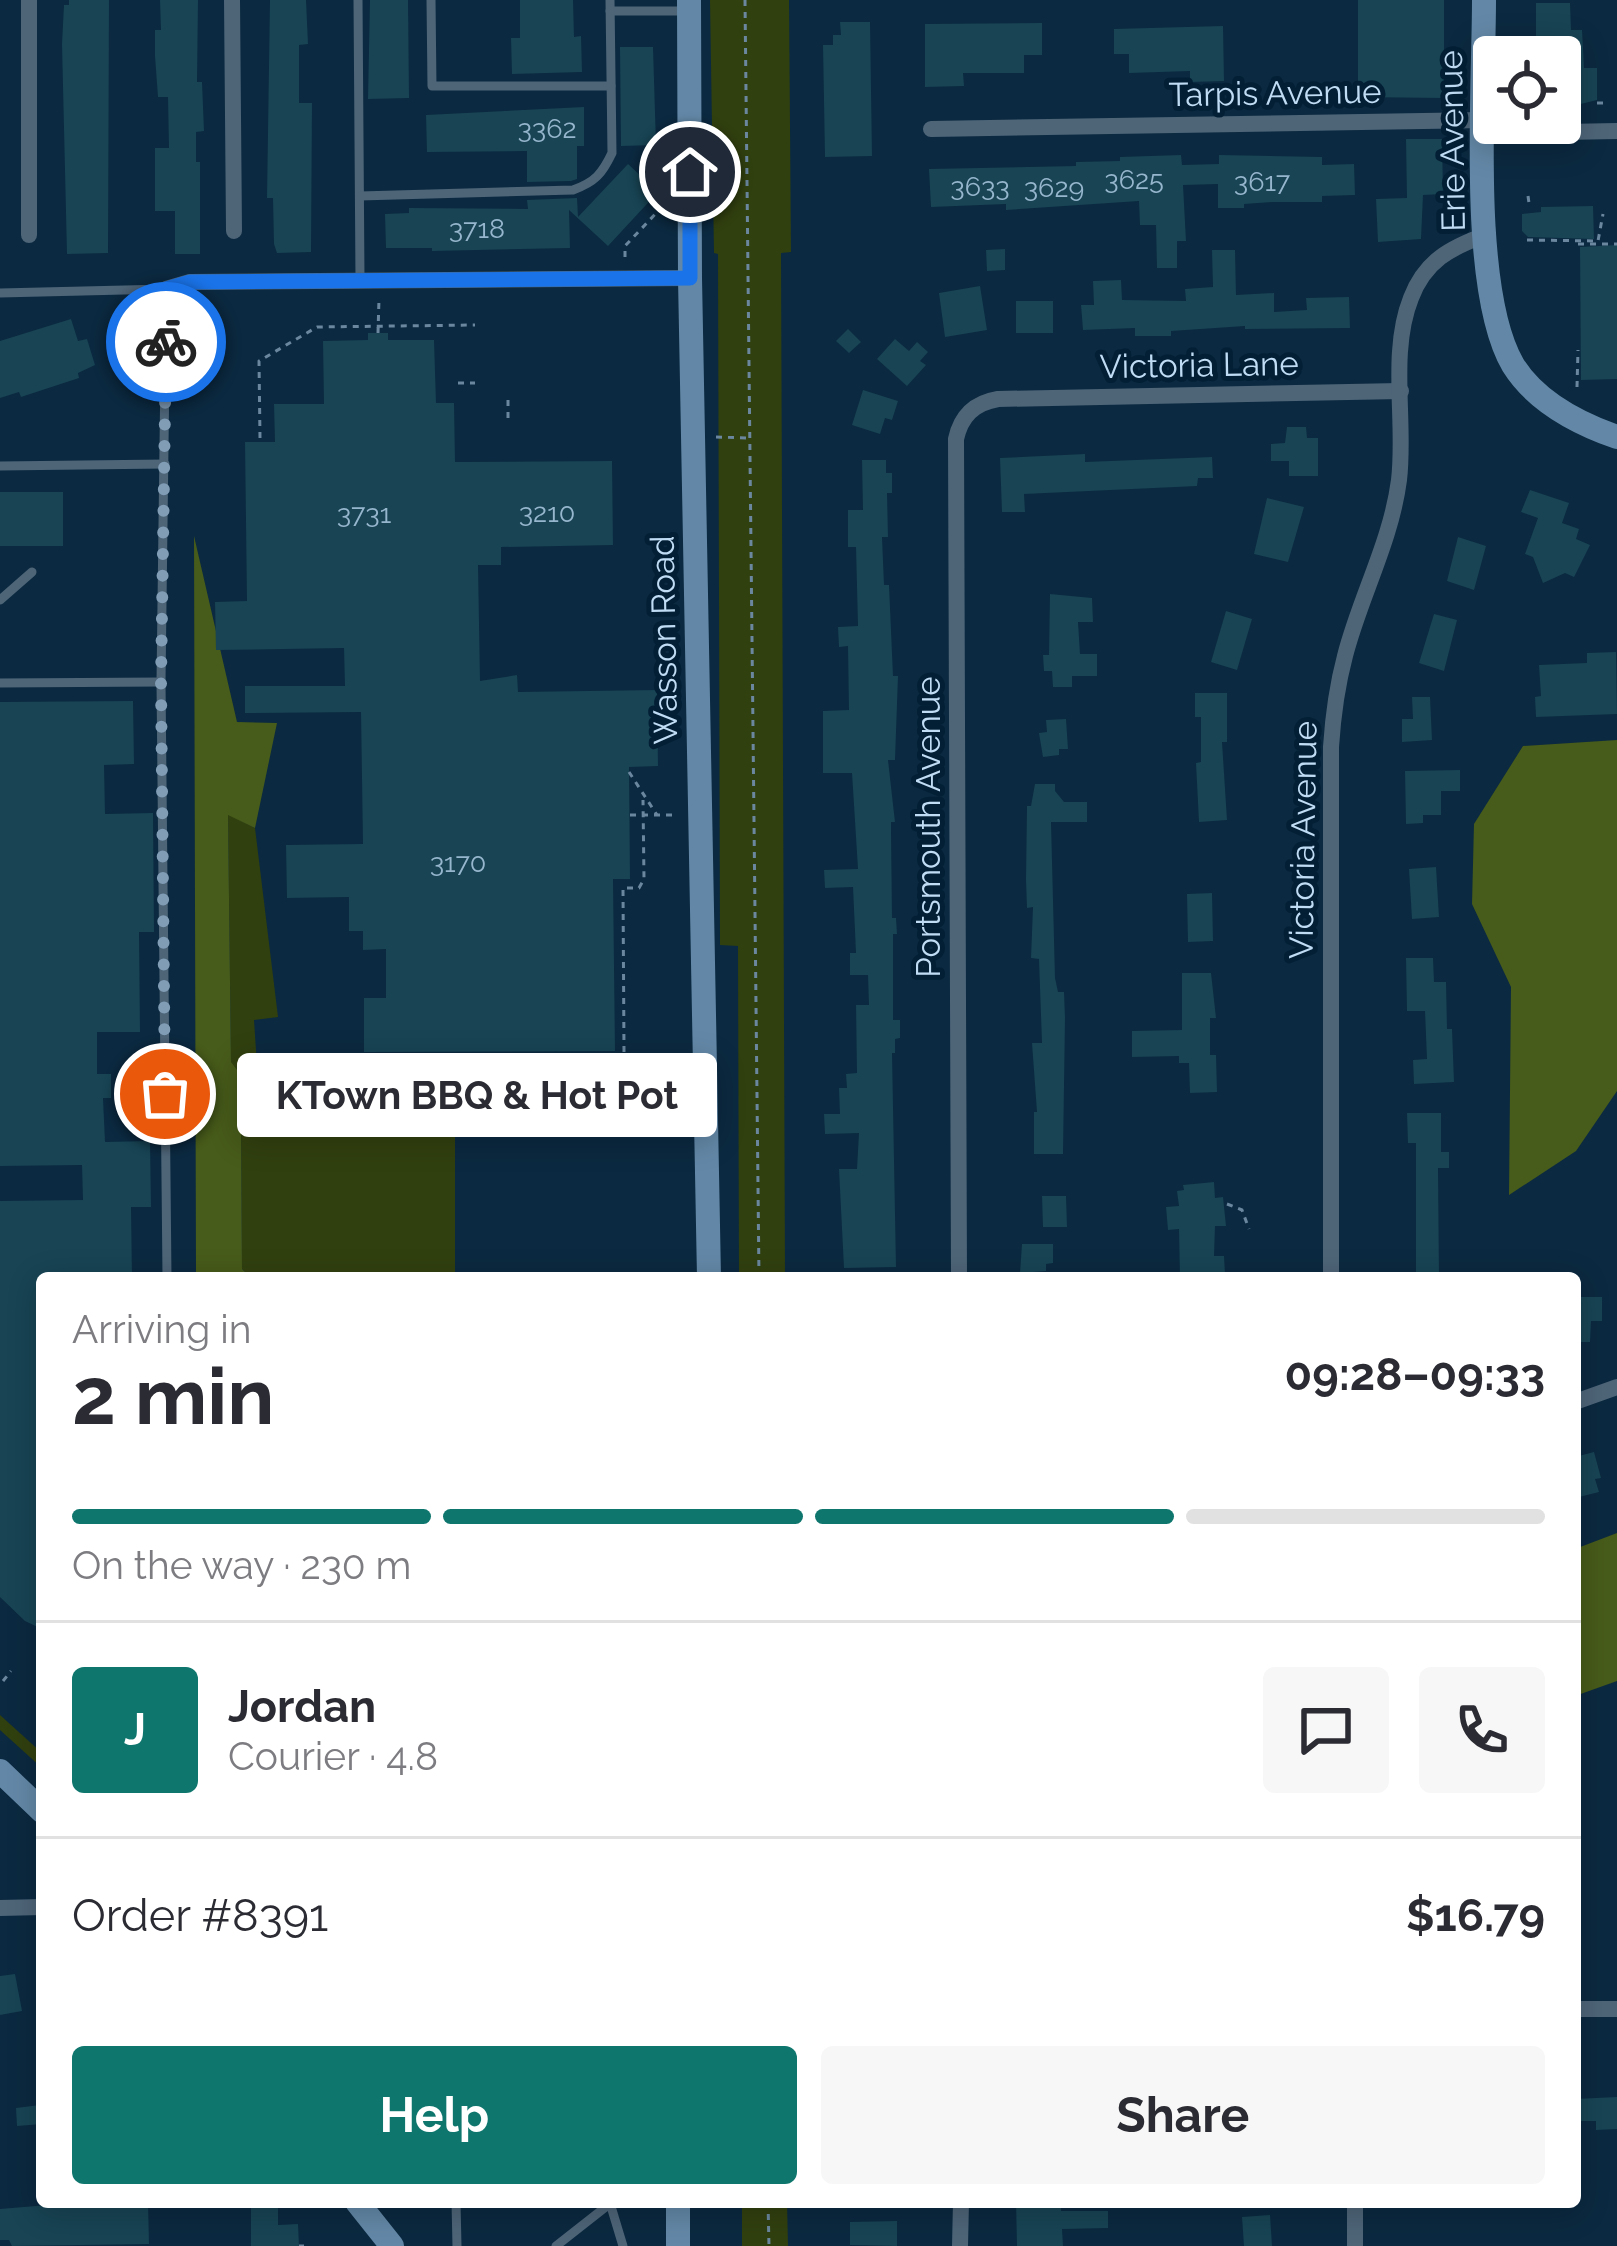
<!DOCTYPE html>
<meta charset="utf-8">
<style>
:root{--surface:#fff;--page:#f7f7f7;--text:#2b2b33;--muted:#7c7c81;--line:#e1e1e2;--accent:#0f766e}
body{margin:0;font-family:Raleway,sans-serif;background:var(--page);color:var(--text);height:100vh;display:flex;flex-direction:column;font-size:45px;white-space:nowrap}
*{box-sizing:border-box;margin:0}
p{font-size:39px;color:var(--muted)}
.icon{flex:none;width:66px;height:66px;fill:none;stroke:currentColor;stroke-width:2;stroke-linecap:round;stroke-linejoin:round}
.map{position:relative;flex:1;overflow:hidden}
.drawer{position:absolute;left:36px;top:1272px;width:1545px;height:936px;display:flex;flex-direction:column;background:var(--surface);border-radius:12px;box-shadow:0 6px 30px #0003}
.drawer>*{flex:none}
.fabs{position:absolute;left:1473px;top:36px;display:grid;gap:24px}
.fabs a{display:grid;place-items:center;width:108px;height:108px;border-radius:12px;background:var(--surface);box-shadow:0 6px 30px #0003;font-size:60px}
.pin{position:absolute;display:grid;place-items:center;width:102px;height:102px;color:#fff;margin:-51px;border:6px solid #fff;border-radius:50%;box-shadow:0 3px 12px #0007}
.courier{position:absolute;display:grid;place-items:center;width:120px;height:120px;margin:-60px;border:9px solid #1a73e8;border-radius:50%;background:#fff;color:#222;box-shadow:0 3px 15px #0007}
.bubble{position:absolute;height:84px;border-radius:12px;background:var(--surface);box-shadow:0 6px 30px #0003;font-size:39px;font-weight:700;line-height:84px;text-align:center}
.headline em{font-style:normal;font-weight:700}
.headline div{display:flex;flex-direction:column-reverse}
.headline{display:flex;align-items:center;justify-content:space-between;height:204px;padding:0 36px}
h1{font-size:78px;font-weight:700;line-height:90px}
.bar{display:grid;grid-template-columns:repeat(4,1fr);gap:18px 12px;align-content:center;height:144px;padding:0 36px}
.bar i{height:15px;border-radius:9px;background:var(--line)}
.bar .selected{background:var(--accent)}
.bar p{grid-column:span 4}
.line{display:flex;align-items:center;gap:30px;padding:0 36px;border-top:3px solid var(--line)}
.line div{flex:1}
.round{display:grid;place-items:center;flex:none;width:126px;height:126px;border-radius:12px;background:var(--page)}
.primary-button{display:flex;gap:24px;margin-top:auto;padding:24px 36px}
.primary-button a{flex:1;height:138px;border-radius:12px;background:var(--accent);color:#fff;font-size:48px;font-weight:700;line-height:138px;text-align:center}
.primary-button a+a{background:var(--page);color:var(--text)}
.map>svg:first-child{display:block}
</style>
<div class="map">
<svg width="1617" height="2246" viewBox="0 0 1617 2246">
<rect width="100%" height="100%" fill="#0b2940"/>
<g fill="#31400f">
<polygon points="710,0 789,0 791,252 781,253 785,1278 739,1278 738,946 720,945 718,254 714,253"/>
<polygon points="228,814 255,828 278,1017 254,1020 259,1096 374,1089 375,1078 455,1080 465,1084 455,1089 455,1278 251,1278 242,1269 241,1129 231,1062"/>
<polygon points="0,1715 42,1753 42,1768 0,1730"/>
<polygon points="742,2202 787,2202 788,2246 742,2246"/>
</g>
<g fill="#475b1a">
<polygon points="194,536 237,722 277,723 255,828 228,815 231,1062 264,1106 241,1129 242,1269 251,1278 196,1278"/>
<polygon points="1617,740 1617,1091 1576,1151 1509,1195 1511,987 1472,904 1474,824 1523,746"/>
<polygon points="1617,1533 1617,1681 1575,1696 1575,1549"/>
</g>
<g fill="#184454">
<polygon points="69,0 109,0 108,253 67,254 62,44 64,5 69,5"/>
<polygon points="160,0 198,0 197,82 202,82 204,131 196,132 196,162 200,162 200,254 175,254 175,211 155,211 155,148 169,148 168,97 158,97 155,56 155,30 161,30"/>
<polygon points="270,0 306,0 308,44 299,45 299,103 312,103 311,252 277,253 274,244 273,198 267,198"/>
<polygon points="370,0 408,0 409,98 368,99"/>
<polygon points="520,0 573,0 574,37 581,36 582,72 512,74 511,38 520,38"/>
<polygon points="1358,0 1444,0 1444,98 1358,97"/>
<polygon points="1536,3 1570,3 1571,30 1582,30 1584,68 1597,68 1597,100 1560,109 1560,57 1536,57"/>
<polygon points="840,22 870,22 872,156 825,157 823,45 833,45 833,35 841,35"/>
<polygon points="1042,23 1042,55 1024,55 1024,73 963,73 964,86 925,87 925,24"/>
<polygon points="1223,26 1224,81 1190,82 1190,71 1129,73 1129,54 1114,54 1114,29"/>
<polygon points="620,47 653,47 656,145 621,146"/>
<polygon points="584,107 584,146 577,146 577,179 571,181 527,182 527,151 427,152 426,115"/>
<polygon points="1406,139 1442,139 1443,194 1423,195 1421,239 1378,242 1376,199 1407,198"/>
<polygon points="1181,155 1182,165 1219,164 1219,155 1322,157 1322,165 1354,164 1355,195 1322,196 1322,202 1273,202 1244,204 1244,208 1218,208 1218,184 1183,185 1186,241 1177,241 1177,268 1157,268 1156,225 1140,225 1139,201 1006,210 1006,204 931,207 929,169 1076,166 1076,162 1120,161 1120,157"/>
<polygon points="628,164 658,192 608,246 569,210 570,248 432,251 432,248 386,248 385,214 409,213 409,208 528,209 527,200 577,198 578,217"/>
<polygon points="1593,206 1594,239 1528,237 1522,231 1522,214 1541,212 1541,207"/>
<polygon points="1617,245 1617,379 1581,380 1580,247"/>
<polygon points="1005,249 1005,270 987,271 986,250"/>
<polygon points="1212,250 1235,250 1236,295 1274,293 1274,312 1307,310 1306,298 1349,297 1350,328 1245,329 1245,326 1171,331 1171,336 1135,336 1135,328 1083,330 1081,305 1094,305 1093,281 1121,280 1122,300 1186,301 1185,289 1213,287"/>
<polygon points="980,286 987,330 945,337 939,293"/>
<rect x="1016" y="301" width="37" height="32"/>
<polygon points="71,319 78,341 87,339 95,365 78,373 79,378 21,397 19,392 0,398 0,341"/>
<polygon points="848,329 861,342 849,353 836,341"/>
<polygon points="368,333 388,333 388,340 434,340 436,403 454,403 455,462 612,461 613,545 501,547 501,565 478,565 480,681 517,675 518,692 657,690 658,766 629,767 630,879 613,879 615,1051 364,1052 364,998 386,998 386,949 363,950 363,931 349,931 349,897 287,898 286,845 363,844 361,712 245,713 245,686 345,686 344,648 216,650 215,602 247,601 245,442 275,442 274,404 324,404 323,341 368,340"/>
<polygon points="895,339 909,351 917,342 928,352 920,361 926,365 907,386 877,359"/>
<polygon points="863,390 898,401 892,420 885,418 880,434 852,425"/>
<polygon points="1287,427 1306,427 1307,438 1318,438 1318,476 1289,476 1289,461 1271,461 1271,444 1285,443"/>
<polygon points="1085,454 1085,462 1212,457 1213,478 1198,478 1197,486 1024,494 1025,512 1002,512 1000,458"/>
<polygon points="862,460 886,460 886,473 892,473 892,493 887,493 888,537 882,537 884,585 889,585 893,676 898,676 895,760 888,760 895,822 891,822 891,830 892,918 896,918 897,934 893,934 893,1020 900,1020 900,1038 895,1039 895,1053 892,1053 896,1267 844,1268 839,1169 857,1169 859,1133 825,1134 824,1114 840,1114 839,1088 847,1088 846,1074 857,1073 856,1005 869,1005 868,975 850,975 850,953 856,953 853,887 825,888 824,870 858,869 852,773 823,773 823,711 849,710 848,646 839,647 838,627 858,626 856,547 848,547 848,510 863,510"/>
<polygon points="1530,490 1569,503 1562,523 1579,529 1576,539 1590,545 1574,577 1565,573 1543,583 1533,557 1525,554 1538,518 1521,512"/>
<rect x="0" y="492" width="63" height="54"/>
<polygon points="1267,498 1304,507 1288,562 1254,554"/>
<polygon points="1458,537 1486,546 1474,590 1447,581"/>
<polygon points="1050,594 1092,598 1093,622 1078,622 1080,654 1097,654 1097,676 1072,676 1072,687 1053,687 1052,671 1044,671 1043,655 1049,655"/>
<polygon points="1226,611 1252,619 1237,670 1211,662"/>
<polygon points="1434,614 1457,620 1444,671 1419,663"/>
<polygon points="1616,652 1617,714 1536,717 1535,697 1541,696 1539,665 1587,663 1587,653"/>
<polygon points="1195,693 1227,693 1227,742 1222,742 1227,820 1199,822 1196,763 1201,762 1201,717 1195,717"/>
<polygon points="1412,697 1430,697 1432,740 1402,742 1402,719 1413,719"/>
<polygon points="133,701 134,764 104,765 105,814 153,813 154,932 139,932 140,1032 97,1032 97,1074 111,1074 111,1098 103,1098 105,1142 150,1141 151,1207 131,1207 132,1278 42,1278 42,1629 25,1621 0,1597 0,1201 83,1200 82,1165 0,1166 0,702"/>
<polygon points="1066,719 1068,749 1059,749 1059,755 1043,757 1039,733 1047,732 1046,720"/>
<polygon points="1460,770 1460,791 1441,791 1441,815 1423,815 1423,823 1406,824 1405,771"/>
<polygon points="1035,784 1055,784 1055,791 1064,802 1087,802 1087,822 1051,822 1055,978 1058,992 1064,992 1065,1018 1063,1154 1034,1154 1034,1112 1037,1112 1032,1043 1042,1043 1039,959 1031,958 1033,907 1027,908 1026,880 1027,806 1031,806"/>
<polygon points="1436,867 1439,917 1412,919 1409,869"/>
<polygon points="1212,893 1213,941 1188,942 1187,894"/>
<polygon points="1406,958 1433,958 1434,982 1446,982 1447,1029 1452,1029 1454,1082 1414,1084 1413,1060 1427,1059 1425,1011 1407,1011"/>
<polygon points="1182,973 1211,973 1216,1018 1210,1018 1210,1055 1216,1055 1217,1092 1190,1093 1189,1063 1179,1063 1179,1056 1132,1057 1132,1031 1182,1030"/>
<polygon points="1407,1113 1441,1113 1441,1152 1449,1152 1449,1168 1438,1168 1439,1278 1416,1278 1416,1143 1408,1143"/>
<polygon points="1214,1182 1215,1198 1223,1197 1226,1226 1215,1226 1214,1256 1224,1256 1225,1274 1220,1274 1220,1278 1180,1277 1179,1229 1168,1230 1166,1207 1179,1206 1177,1191 1184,1190 1183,1185"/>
<polygon points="1042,1196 1066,1196 1067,1227 1043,1227"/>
<polygon points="1022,1244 1053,1244 1053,1263 1046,1264 1046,1271 1020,1273"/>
<polygon points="1575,1297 1602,1297 1602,1321 1591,1321 1590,1342 1575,1342"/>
<polygon points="1594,1452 1601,1478 1595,1479 1599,1492 1575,1498 1575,1457"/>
<polygon points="15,1974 22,2011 0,2015 0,1976"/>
<polygon points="1617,2097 1617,2129 1596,2130 1596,2121 1575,2121 1575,2099"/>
<polygon points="40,2105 42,2124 17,2126 16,2108"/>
<polygon points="84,2202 148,2202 149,2244 12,2246 9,2240 0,2240 0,2209"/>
<polygon points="251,2202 278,2202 278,2225 298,2224 299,2246 251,2246"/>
<polygon points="1016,2202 1061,2202 1061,2211 1108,2211 1108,2228 1062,2229 1063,2246 1017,2246"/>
<polygon points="1270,2215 1272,2246 1244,2246 1242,2217"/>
<polygon points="897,2221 897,2246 850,2245 850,2222"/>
</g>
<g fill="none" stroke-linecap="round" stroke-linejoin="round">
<g stroke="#6a879f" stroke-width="3" stroke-dasharray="6 6" stroke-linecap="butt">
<polyline points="745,0 759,1278"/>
<polyline points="1597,103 1608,103"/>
<polyline points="1528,196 1529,203"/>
<polyline points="1527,240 1598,241 1603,214"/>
<polyline points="1578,244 1617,244"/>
<polyline points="625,257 625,246 661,208 668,208"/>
<polyline points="378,333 379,299"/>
<polyline points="458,383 475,383"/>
<polyline points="1577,387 1578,350"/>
<polyline points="508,418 508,399"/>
<polyline points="716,437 748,438"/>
<polyline points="260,438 259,361 317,327 475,325"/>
<polyline points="629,772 657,815"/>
<polyline points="630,815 677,815"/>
<polyline points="624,1052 623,888 639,888 644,879 643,800"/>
<polyline points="1227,1204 1242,1210 1249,1229"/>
<polyline points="3,1681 11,1671"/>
<polyline points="768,2202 769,2246"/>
<polyline points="299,2246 304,2246"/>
</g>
<g stroke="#4e6578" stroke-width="9">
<polyline points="358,0 360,279"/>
<polyline points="431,0 432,86 611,86"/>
<polyline points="610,11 684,11"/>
<path d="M360,196l213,-6c22,-8 29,-16 39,-37l-2,-153"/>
<polyline points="0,293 166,289 161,682 167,1278"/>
<polyline points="0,466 165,464"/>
<polyline points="0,600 32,572"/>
<polyline points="0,683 161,682"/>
<polyline points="375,1070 705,1062"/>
<polyline points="456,2202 457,2246"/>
<polyline points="610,2203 623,2246"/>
<polyline points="556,2246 612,2202"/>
</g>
<g stroke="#4e6578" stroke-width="16">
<polyline points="29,0 29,235"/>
<polyline points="232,0 234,231"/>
<polyline points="931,129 1484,120 1517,133 1617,131"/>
<polyline points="166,289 190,282 690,278"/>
<path d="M959,1278l-3,-839c5,-23 18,-36 42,-40l403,-8"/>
<path d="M1331,1278v-531c2,-31 6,-61 14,-91 15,-59 46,-114 54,-176 7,-58 -10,-127 12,-182 14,-37 39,-50 74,-63"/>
<polyline points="1575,1402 1617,1387"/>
<polyline points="0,1908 42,1907"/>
<polyline points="1575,2009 1617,2009"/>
<polyline points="1355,2202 1355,2246"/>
<polyline points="960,2246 961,2202"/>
</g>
<g stroke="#6388a7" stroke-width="24">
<polyline points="689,0 690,278 709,1278"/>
<path d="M1484,0c0,91 -15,290 29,365 23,37 64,58 104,72"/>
<polyline points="0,1771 42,1811"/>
<polyline points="357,2202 392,2246"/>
<polyline points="678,2246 678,2202"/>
</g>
</g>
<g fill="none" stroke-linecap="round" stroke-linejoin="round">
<polyline stroke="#819db6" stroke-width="12" stroke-dasharray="0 21.6" points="165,1094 161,682 166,342"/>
<polyline stroke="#1a73e8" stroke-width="15" points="166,342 166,289 190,282 690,278 690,172"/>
</g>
<g text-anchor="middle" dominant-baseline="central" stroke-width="10" stroke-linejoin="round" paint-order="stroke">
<g font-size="27" fill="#96b6cd">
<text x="547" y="128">3362</text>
<text x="1134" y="179">3625</text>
<text x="1262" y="181">3617</text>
<text x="980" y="186">3633</text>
<text x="1054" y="187">3629</text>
<text x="477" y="228">3718</text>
<text x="547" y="512">3210</text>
<text x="364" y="513">3731</text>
<text x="458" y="862">3170</text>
</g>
<g font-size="33" fill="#c0dcf5" stroke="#021f35">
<text transform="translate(1275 93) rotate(-1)">Tarpis Avenue</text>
<text transform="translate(1452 141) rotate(-91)">Erie Avenue</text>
<text transform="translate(1199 365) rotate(-1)">Victoria Lane</text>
<text transform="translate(664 640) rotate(-91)">Wasson Road</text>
<text transform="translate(928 827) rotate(-90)">Portsmouth Avenue</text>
<text transform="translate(1303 840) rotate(-89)">Victoria Avenue</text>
</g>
</g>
</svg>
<div class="fabs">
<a><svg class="icon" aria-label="locate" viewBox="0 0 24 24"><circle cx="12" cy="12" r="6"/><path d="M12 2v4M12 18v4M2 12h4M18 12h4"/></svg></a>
</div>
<div class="pin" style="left:165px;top:1094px;background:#ea580c"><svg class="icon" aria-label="bag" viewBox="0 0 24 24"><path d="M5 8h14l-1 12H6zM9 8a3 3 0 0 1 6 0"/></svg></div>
<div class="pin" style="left:690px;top:172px;background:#1f2937"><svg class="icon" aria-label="home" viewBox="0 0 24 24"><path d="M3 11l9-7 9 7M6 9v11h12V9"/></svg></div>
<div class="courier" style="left:166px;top:342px"><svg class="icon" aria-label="bike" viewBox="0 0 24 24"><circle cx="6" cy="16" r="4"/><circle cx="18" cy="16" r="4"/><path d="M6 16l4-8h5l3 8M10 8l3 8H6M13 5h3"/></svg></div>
<div class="bubble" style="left:237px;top:1053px;width:480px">KTown BBQ &amp; Hot Pot</div>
<section class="drawer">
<div class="headline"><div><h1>2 min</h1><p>Arriving in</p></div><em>09:28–09:33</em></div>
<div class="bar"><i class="selected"></i><i class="selected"></i><i class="selected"></i><i></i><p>On the way · 230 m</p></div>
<div class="line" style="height:216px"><b class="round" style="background:var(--accent);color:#fff">J</b><div><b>Jordan</b><p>Courier · 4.8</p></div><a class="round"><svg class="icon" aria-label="chat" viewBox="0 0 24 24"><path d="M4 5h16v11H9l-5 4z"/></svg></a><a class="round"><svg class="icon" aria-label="phone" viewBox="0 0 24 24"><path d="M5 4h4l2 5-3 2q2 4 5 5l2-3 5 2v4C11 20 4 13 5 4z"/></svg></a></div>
<div class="line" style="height:156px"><div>Order #8391</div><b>$16.79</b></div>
<div class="primary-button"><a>Help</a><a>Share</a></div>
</section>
</div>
